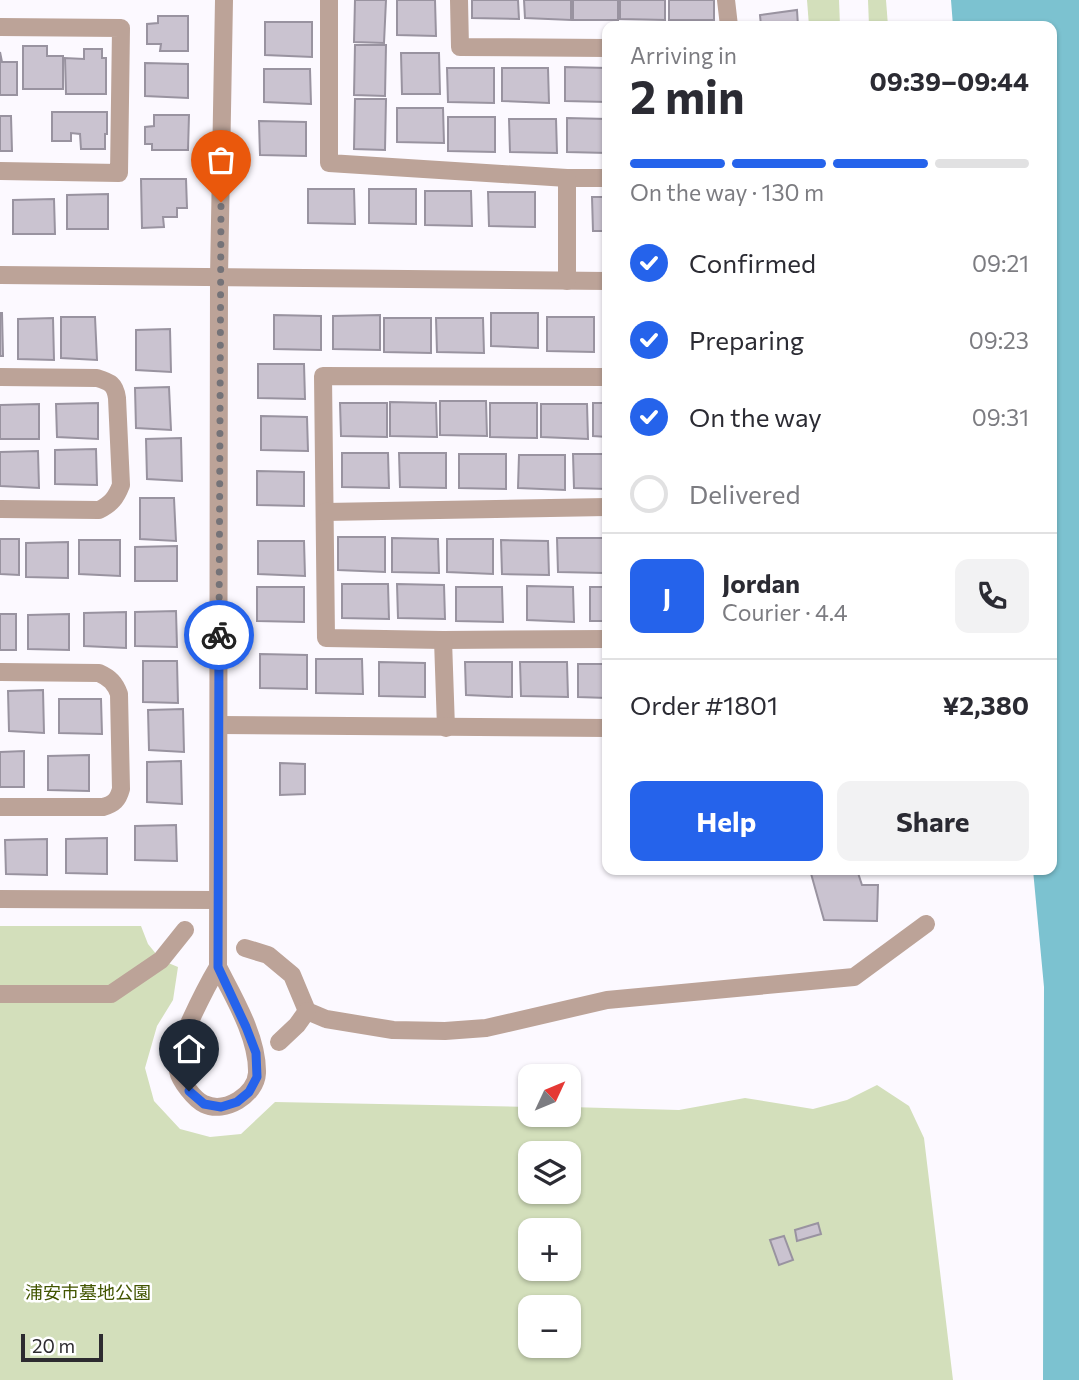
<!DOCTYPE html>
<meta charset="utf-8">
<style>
:root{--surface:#fff;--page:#f2f2f3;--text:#2b2b33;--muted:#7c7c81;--line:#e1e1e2;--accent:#2563eb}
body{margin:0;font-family:Commissioner,"Noto Sans JP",sans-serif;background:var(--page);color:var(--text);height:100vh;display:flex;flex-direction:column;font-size:26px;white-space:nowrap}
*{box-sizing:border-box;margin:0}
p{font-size:23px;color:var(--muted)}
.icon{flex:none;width:38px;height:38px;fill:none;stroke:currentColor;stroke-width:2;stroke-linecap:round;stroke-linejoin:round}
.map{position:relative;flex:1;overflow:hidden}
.drawer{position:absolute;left:602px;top:21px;width:455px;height:854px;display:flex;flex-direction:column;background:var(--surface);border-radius:14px;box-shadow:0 2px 5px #0004}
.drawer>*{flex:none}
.needle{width:46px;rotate:46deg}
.fabs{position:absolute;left:518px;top:1064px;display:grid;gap:14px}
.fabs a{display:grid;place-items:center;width:63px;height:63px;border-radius:14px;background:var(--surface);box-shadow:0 2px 5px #0004;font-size:35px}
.scale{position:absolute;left:21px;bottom:18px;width:82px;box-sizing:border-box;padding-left:7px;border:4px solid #2d2b30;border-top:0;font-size:19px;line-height:24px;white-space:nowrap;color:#2d2b30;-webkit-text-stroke:5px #fff;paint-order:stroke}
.pin{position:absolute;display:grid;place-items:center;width:60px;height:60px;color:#fff;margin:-72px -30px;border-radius:50% 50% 50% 0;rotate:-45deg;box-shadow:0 0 7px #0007}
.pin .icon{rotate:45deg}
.courier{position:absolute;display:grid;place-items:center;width:70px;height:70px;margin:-35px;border:5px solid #2563eb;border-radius:50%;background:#fff;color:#222;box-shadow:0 2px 9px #0007}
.overview em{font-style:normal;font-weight:700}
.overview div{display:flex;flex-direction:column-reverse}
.overview{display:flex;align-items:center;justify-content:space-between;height:119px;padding:0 28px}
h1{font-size:46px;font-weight:700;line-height:52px}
.bar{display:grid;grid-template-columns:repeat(4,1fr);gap:10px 7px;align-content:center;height:84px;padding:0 28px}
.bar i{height:9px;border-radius:5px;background:var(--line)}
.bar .active{background:var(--accent)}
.bar p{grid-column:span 4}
.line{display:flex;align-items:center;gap:18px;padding:0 28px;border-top:2px solid var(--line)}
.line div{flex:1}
.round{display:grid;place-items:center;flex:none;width:74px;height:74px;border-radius:14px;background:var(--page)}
ol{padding:0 28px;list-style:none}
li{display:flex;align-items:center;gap:21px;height:77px}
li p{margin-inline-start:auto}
li .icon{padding:7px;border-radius:50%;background:var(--accent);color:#fff;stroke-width:4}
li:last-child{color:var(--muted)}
li i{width:38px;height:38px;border:4px solid var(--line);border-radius:50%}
.primary-button{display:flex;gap:14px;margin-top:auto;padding:14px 28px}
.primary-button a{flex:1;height:80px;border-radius:14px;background:var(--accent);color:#fff;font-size:28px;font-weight:700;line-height:80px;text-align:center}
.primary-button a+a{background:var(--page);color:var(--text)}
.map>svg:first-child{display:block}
</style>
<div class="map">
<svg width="1079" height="1380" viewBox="0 0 1079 1380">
<rect width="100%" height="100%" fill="#fcf9ff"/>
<g fill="#d3dfbb" fill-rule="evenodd">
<polygon points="807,0 839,0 840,26 809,26"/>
<polygon points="868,0 886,0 888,26 869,26"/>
<path d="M0,926h141l7,18 13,16 17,7 -5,33 -16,26 -12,42 9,33 26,28 30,8 31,-3 34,-32 255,5v8h39v-8l110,3 66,-12 68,11 34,-9 30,-15 32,21 15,32 29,242h-953zM530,1153h39v39h-39zM530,1230h39v39h-39zM530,1307h39v39h-39z"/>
</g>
<polygon fill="#7cc2d0" points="951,0 1079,0 1079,1380 1043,1380 1044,987 1033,870 1052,870 1052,26 953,26"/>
<g fill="#cac3d0" stroke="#9993a0" stroke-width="2">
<polygon points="355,0 386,0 384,43 354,42"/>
<polygon points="397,0 435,0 436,36 397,35"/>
<polygon points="472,0 518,0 519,19 472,18"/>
<polygon points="524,0 571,0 571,20 525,18"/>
<rect x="573" y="0" width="45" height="20"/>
<polygon points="620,0 665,0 665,20 620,19"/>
<rect x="669" y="0" width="45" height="20"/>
<polygon points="797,10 798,26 761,26 760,15"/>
<polygon points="158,16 188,16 188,51 160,51 161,44 147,44 147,24 158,23"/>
<polygon points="265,22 312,22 312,57 265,55"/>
<polygon points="355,45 386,45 385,96 354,95"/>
<polygon points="23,46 47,46 47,56 63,56 63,89 23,89"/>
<polygon points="84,49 102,49 102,58 106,58 106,94 66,94 65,58 84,59"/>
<polygon points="0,52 2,62 17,62 17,95 0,95"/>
<polygon points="401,53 439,53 440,94 402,94"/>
<polygon points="145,63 188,64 188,98 145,96"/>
<polygon points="565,67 607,68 607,102 565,101"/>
<polygon points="447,68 494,68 494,103 448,102"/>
<polygon points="502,68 548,68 549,103 502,101"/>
<polygon points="264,69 310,69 311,104 264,102"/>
<polygon points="355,99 386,99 385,150 354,149"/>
<polygon points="397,108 443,108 444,143 397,142"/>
<polygon points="52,112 107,112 107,134 105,134 105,149 81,149 80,134 71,133 71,141 52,141"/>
<polygon points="154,115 189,115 188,150 152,150 152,144 145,144 145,127 154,126"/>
<polygon points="0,116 11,116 12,151 0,151"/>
<polygon points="448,117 495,117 495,152 448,151"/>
<polygon points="567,118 607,119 607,153 567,152"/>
<polygon points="509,119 556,119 557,153 510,152"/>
<polygon points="259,121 306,122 306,156 260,155"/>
<polygon points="141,179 186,179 187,208 177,208 177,217 163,217 164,227 142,228"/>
<polygon points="308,189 354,189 355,224 308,223"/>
<polygon points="369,189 416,189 416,224 369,223"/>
<polygon points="425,191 471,191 472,226 425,225"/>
<polygon points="488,192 535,192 535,227 489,226"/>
<polygon points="108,194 108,229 67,229 67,195"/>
<polygon points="592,197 607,197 607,231 593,231"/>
<polygon points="54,199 55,234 13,234 13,200"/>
<polygon points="0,313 2,313 3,356 0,356"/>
<polygon points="491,313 538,313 538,348 491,346"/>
<polygon points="274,315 321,316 321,350 274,349"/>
<polygon points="380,315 380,350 333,349 333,316"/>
<polygon points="61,317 95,317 97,360 61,358"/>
<polygon points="547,317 594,317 594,352 547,351"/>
<polygon points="53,318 54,360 18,359 18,319"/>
<polygon points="384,318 431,318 431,353 384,352"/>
<polygon points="436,318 483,318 484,353 437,352"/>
<polygon points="170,329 171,372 136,370 136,330"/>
<polygon points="258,364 304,364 305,399 258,398"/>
<polygon points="169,387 171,430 136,428 135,388"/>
<polygon points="440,401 486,401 487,436 440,435"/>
<polygon points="390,402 436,403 437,437 390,436"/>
<polygon points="98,403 98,439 57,437 56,404"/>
<polygon points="340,403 387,403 387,437 341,436"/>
<polygon points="490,403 537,403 537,438 490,437"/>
<polygon points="593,403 607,403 607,437 593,436"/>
<polygon points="39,404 39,439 0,439 0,405"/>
<polygon points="541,404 587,404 588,439 541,437"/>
<polygon points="261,416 307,417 308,451 261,450"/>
<polygon points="181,438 182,481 147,479 146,439"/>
<polygon points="96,449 97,485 55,484 55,450"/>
<polygon points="38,451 39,488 0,486 0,452"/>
<polygon points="342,453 388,453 389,488 342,487"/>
<polygon points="399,453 446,453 446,488 400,487"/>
<polygon points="459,454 506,454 506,489 459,488"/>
<polygon points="573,454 607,454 607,489 574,488"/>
<polygon points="519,455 565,455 565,490 518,488"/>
<polygon points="257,471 304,472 304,506 257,505"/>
<polygon points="140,498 174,498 176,541 140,539"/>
<polygon points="338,537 385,537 385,572 338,570"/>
<polygon points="392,538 438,539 439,573 392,572"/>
<polygon points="557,538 604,538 604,573 558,572"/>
<polygon points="0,539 19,539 19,575 0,574"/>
<polygon points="447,539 493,539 493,574 447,572"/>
<polygon points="79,540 120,540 120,576 79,574"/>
<polygon points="501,540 548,541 549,575 502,574"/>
<polygon points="258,541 304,541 305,576 258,574"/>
<polygon points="68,542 68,578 26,577 26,543"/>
<polygon points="177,546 177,581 135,581 135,547"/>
<polygon points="342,584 388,584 389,619 342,618"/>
<polygon points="397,584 444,585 445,619 398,618"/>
<polygon points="527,586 573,587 574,622 527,620"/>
<polygon points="257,587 304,587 304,622 257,621"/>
<polygon points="456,587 502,587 503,622 456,621"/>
<rect x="590" y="587" width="17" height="34"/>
<polygon points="176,611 177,647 135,646 135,612"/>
<polygon points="126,612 126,648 84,646 84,613"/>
<rect x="0" y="614" width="16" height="36"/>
<polygon points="69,614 69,650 28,649 28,615"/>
<polygon points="260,654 307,655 307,689 260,688"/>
<polygon points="316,659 362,659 363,694 316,693"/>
<polygon points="143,661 177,661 178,703 143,702"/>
<polygon points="379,662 425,663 425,697 379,696"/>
<polygon points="465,662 512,662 512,697 466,695"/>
<polygon points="520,662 567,662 568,697 521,696"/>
<polygon points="578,664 607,664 607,698 578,697"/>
<polygon points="43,690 44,733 9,731 8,691"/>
<polygon points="59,699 101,699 102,734 59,733"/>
<polygon points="183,709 184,752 149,750 148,710"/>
<polygon points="24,751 24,787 0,787 0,752"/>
<polygon points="89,755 89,791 48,790 48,756"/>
<polygon points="181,761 182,804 147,802 147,762"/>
<polygon points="280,763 305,764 305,794 280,795"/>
<polygon points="176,825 177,861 135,860 135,826"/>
<polygon points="107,838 107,874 66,873 66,839"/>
<polygon points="47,839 47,875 6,874 5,840"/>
<polygon points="810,870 857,870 862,885 878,885 877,921 824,920"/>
<polygon points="818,1223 821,1234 797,1241 795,1230"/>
<polygon points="784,1236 793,1260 779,1265 770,1240"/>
</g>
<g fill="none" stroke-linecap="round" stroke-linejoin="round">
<g stroke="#bca398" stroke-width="18">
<polyline points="329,0 329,163 567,178 607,178"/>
<polyline points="459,0 460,47 607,48"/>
<polyline points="726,0 729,26"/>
<polyline points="0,27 121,28 119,173 0,171"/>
<polyline points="0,275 607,281"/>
<polyline points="567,281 567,178"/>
<path d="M0,377l97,1c13,4 18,6 20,20l4,87c-5,13 -10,19 -22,25l-99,-1"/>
<polyline points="607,377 323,376 326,638 443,640 607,639"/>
<polyline points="325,512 607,507"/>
<polyline points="443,640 446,728"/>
<path d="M0,672l99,1c11,5 16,10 20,21l2,95c-3,11 -7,15 -18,18h-103"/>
<polyline points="219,725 607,728"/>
<polyline points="0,899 218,900"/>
<polyline points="245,948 268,955 292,975 307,1011 326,1019 393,1030 445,1031 486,1028 607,1000 854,977 926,924"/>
<path d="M218,967c-12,20 -22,41 -32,63 -3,8 -8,16 -8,25 -1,5 -1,12 0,16 2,10 17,29 26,33 21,10 52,-9 53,-31 1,-35 -23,-75 -39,-106l1,-690 5,-277"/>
<polyline points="0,994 111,994 161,960 185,930"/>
<polyline points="279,1042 297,1025 307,1011"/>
</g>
</g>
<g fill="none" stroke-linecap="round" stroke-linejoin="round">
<polyline stroke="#757378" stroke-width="7" stroke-dasharray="0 12.6" points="219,635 221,202"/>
<polyline stroke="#2563eb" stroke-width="9" points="189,1091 204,1104 221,1107 237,1102 249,1092 257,1077 256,1053 246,1027 218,967 219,635"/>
</g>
<g text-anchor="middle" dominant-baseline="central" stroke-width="5" stroke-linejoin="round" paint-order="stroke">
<g font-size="18" fill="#425500" stroke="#fff">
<text x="88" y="1292">浦安市墓地公園</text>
</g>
</g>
</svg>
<div class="fabs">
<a><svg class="needle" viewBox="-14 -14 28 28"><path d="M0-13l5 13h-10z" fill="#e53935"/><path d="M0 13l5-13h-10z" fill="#7c7c81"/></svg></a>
<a><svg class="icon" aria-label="layers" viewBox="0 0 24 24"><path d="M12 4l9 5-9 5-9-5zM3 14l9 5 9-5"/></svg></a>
<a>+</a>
<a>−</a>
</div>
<div class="scale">20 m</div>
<div class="pin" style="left:221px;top:202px;background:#ea580c"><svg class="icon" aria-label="bag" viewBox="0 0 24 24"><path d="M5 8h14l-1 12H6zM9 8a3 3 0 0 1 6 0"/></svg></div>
<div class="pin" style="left:189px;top:1091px;background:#1f2937"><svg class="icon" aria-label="home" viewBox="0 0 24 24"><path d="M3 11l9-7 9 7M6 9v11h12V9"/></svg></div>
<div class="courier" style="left:219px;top:635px"><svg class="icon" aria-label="bike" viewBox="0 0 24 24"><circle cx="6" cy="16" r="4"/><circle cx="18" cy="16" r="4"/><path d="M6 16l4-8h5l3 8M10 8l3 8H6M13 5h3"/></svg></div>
<section class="drawer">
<div class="overview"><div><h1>2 min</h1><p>Arriving in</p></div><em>09:39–09:44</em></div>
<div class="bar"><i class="active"></i><i class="active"></i><i class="active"></i><i></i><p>On the way · 130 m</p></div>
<ol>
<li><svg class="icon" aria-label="check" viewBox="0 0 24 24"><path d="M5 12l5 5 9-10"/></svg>Confirmed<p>09:21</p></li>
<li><svg class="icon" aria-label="check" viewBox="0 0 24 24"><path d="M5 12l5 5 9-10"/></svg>Preparing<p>09:23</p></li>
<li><svg class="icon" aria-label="check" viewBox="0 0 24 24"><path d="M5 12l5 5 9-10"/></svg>On the way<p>09:31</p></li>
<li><i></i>Delivered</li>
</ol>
<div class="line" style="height:126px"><b class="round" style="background:var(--accent);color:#fff">J</b><div><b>Jordan</b><p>Courier · 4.4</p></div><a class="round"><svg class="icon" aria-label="phone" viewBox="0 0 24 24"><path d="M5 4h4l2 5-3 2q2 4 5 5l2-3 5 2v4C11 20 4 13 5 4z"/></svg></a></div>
<div class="line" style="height:91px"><div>Order #1801</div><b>¥2,380</b></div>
<div class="primary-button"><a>Help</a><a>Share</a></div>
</section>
</div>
